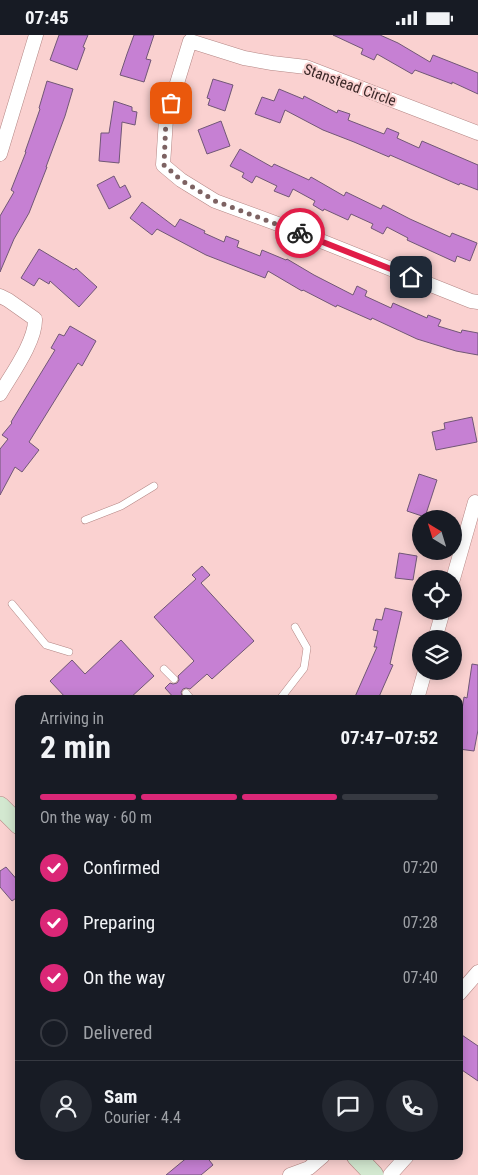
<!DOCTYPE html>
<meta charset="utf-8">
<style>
:root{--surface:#171b24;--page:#242831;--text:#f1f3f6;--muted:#9ea1a6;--line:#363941;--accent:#db2777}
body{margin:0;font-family:"Roboto Condensed",sans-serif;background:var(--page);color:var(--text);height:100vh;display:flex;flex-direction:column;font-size:19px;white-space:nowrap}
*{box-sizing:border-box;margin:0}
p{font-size:16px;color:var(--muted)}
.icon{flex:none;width:28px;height:28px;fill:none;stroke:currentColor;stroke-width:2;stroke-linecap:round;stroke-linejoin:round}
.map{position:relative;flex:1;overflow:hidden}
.side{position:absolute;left:15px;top:660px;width:448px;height:465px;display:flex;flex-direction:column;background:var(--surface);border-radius:10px;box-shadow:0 2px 12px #0003}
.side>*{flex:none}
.needle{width:32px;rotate:322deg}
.tools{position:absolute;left:412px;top:475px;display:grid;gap:10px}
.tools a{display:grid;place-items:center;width:50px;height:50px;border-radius:50%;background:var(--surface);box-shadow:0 2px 12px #0003;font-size:25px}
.pin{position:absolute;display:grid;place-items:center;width:42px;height:42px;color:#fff;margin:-21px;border-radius:10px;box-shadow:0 2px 8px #0006}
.courier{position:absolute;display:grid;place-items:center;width:50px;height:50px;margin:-25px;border:4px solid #e11d48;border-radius:50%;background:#fff;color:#222;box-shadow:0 1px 6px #0007}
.head em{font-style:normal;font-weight:700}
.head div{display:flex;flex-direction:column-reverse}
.head{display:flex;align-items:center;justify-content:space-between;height:85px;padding:0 25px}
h1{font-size:32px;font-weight:700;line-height:38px}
.bar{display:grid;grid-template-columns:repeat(4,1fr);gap:8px 5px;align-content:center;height:60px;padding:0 25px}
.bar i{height:6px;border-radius:4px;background:var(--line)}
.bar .current{background:var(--accent)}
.bar p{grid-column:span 4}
.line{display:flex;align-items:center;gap:12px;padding:0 25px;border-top:1px solid var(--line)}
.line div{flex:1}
.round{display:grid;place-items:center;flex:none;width:52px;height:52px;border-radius:26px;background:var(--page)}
ol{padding:0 25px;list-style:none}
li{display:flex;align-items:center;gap:15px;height:55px}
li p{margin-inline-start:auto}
li .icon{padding:5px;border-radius:50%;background:var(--accent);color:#fff;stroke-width:4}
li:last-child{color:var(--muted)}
li i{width:28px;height:28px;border:2px solid var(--line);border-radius:50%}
.status{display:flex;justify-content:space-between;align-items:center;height:35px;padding:0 25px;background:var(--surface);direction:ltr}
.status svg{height:14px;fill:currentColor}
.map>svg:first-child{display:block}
</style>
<div class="status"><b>07:45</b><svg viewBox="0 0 49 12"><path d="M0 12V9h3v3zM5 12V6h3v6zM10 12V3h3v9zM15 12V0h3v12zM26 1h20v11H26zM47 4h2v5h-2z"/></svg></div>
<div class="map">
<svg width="478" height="1140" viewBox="0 0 478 1140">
<rect width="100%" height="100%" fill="#fad1d0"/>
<g fill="#c680d3" stroke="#715776">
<polygon points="59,0 88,0 83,12 85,13 77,35 50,25"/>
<polygon points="134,0 154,0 146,24 151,25 144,47 120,40 127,19"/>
<polygon points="333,0 380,0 398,8 430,27 433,20 471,35 478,38 478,59 452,47 452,49 415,35 412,39 377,19 374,25 361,19 363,14"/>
<polygon points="213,44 233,50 225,76 208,70 210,64 207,63"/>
<polygon points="47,46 73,54 65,81 46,132 47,132 29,178 14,204 0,237 0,181 14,157 11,155 26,117 25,117 40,74 39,73"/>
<polygon points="279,54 303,64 304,61 337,78 338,75 350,79 348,85 384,99 387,93 399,98 397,103 419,113 422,106 478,130 478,155 460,148 459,150 390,120 389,122 354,107 323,95 285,75 280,88 255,79 262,62 274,66"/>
<polygon points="114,66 132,72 132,76 137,77 135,90 122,87 119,128 99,126 101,98 109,98"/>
<polygon points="221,86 230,111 207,119 198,95"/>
<polygon points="240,114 272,132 274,129 309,145 311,142 344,161 346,157 381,174 383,170 410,184 450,202 452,198 477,208 470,226 457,221 455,227 407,205 408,203 387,192 383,199 371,193 373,189 351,179 348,185 324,174 323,176 313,170 315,166 293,154 289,162 274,156 277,151 256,141 252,148 242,142 244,138 230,131"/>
<polygon points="114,141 120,153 125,150 131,162 109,174 97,150"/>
<polygon points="142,167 175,192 180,184 205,196 204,198 224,207 226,201 239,206 237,212 260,221 262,215 286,225 287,224 314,240 353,260 357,251 367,256 365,261 391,273 393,268 427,283 428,280 441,285 438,291 461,298 462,295 478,298 478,320 456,316 417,304 372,283 371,285 337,270 336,272 303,255 302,256 268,236 265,243 206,220 157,194 152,200 130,183"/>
<polygon points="39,214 74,235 76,233 97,252 79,272 50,246 49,249 39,243 34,251 21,243"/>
<polygon points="70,291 96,306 82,331 78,328 29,407 39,415 22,437 15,432 0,460 0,414 8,404 2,400 12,388 11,387 55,315 51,313 59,299 64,301"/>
<polygon points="472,382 477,407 436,415 432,397 445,394 444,388"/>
<polygon points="419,439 437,445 425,482 407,476"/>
<polygon points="399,518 417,521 413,545 395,543"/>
<polygon points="202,531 210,540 201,548 254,606 212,644 207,639 190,654 186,653 183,654 181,657 182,661 179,664 175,664 165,653 170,648 173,649 177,648 179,645 178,641 194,626 154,582 196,544 192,540"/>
<polygon points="385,573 402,577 390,629 393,630 378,664 354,664 377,612 374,612 378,596 373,595 376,584 382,585"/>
<polygon points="121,605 154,641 129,664 67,664 50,646 72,625 85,639"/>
<polygon points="472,629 478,630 478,695 474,716 459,714 459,693 464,662 467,663"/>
<polygon points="6,832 19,847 19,861 12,866 0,852 0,836"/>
<polygon points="459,998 478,1011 478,1046 459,1033"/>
<polygon points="189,1121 206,1121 213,1130 201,1140 166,1140"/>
</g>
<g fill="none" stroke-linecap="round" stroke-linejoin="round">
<defs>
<g id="lane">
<polyline points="85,485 121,471 154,451"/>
<polyline points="12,569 46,610 69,617"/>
<polyline points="164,634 174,644"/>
<polyline points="186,658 191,664"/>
<polyline points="280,664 304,633 307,613 295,592"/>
</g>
<g id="street">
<polyline points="478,98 306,32 272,28 244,23 190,6 166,84 163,130 181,145 215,166 286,192 471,266 478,267"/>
<polyline points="0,119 36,0"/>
<path d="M0,261l8,4 27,19c1,22 -24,56 -35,75"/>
<polyline points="453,544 475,467"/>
<polyline points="435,604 443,576"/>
<polyline points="417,664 425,636"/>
<polyline points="459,959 478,937"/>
<polyline points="290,1140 309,1133 323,1121"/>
<polyline points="390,1140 407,1121"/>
</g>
<g id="secondary">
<polyline points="0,771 19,790"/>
<polyline points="356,1121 374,1140"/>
</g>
</defs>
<use href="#lane" stroke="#b48684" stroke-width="8"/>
<use href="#street" stroke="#b48684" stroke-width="15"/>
<use href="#secondary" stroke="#b48684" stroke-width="20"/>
<use href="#lane" stroke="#fff" stroke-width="7"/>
<use href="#street" stroke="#fff" stroke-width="14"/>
<use href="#secondary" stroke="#d3e8d0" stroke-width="19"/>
</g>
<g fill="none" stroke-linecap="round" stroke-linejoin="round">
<polyline stroke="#7d6262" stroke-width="5" stroke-dasharray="0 9" points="171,68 166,84 164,130 181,145 215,166 300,198"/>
<polyline stroke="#e11d48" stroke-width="6" points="300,198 411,242"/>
</g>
<g text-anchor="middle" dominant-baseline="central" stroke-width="4" stroke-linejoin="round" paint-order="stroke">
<g font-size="15" fill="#3a2727" stroke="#fad1d0">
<text transform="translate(350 50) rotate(20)">Stanstead Circle</text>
</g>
</g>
</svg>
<div class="tools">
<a><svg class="needle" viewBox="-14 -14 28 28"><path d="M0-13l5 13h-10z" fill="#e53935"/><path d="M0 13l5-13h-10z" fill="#9ea1a6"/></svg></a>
<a><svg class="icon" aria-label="locate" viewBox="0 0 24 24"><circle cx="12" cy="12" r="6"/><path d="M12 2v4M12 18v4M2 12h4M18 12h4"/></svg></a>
<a><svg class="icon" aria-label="layers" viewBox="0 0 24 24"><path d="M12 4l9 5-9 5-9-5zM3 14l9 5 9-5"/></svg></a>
</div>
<div class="pin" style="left:171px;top:68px;background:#ea580c"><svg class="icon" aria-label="bag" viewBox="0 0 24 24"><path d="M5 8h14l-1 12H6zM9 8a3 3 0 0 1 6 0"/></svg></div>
<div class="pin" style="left:411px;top:242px;background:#1f2937"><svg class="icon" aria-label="home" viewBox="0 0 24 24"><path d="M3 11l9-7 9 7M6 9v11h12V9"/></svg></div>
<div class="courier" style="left:300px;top:198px"><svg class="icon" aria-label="bike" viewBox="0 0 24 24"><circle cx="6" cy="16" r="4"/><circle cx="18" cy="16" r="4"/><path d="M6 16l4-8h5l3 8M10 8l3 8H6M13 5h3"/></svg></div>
<section class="side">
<div class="head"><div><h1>2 min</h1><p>Arriving in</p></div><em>07:47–07:52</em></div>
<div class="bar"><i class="current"></i><i class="current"></i><i class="current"></i><i></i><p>On the way · 60 m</p></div>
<ol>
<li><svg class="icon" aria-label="check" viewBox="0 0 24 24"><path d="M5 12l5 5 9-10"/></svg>Confirmed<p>07:20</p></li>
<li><svg class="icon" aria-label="check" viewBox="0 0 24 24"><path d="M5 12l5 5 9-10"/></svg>Preparing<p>07:28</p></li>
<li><svg class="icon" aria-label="check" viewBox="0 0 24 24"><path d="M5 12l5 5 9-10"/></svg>On the way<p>07:40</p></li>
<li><i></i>Delivered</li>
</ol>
<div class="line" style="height:90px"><a class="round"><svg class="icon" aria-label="person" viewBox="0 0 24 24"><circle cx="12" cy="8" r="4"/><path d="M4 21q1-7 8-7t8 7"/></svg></a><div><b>Sam</b><p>Courier · 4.4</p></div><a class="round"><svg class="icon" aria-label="chat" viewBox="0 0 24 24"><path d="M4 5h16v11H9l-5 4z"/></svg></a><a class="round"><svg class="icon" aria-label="phone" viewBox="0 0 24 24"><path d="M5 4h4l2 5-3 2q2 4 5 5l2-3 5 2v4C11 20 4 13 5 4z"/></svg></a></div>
</section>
</div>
